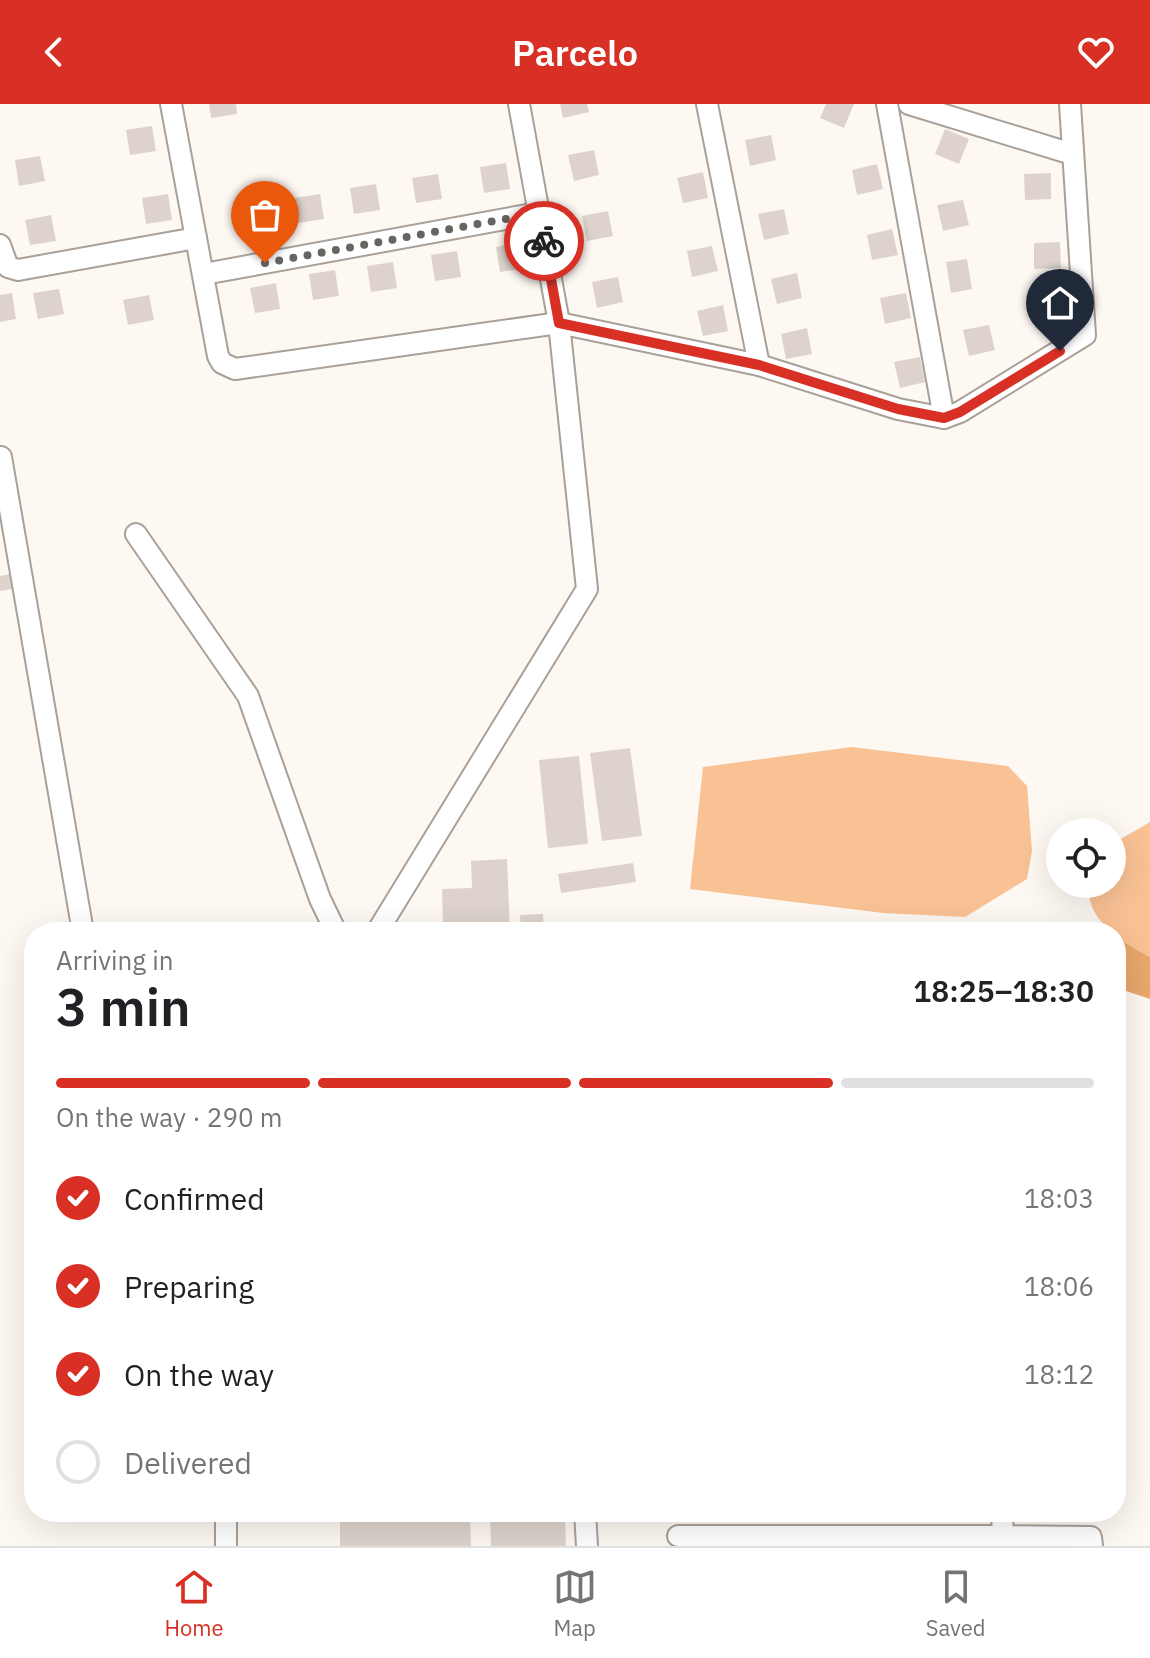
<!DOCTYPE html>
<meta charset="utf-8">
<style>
:root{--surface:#fff;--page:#f2f2f2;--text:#202124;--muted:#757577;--line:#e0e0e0;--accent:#d93025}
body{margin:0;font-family:"IBM Plex Sans",sans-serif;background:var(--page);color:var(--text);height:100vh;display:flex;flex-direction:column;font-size:30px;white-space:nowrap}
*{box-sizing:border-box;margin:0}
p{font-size:26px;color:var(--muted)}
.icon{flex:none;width:44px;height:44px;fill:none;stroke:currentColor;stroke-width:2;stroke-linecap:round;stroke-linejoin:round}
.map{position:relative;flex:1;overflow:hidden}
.drawer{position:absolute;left:24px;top:818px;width:1102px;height:600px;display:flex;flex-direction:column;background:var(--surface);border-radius:32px;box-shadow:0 8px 32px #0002}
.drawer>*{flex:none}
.buttons{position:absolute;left:1046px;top:714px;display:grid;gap:16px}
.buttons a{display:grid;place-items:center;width:80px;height:80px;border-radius:50%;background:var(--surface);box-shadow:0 8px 32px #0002;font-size:40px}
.pin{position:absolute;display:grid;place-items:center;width:68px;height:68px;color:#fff;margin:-82px -34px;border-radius:50% 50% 50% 0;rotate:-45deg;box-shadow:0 0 8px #0007}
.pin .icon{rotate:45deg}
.courier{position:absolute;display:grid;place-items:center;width:80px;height:80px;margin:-40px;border:6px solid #d93025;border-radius:50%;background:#fff;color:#222;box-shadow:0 2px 10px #0007}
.head em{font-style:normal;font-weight:600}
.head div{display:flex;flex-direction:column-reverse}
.head{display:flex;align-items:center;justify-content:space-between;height:136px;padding:0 32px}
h1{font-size:52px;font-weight:600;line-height:60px}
.bar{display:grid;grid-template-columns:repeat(4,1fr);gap:12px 8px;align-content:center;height:96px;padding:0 32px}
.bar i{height:10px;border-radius:6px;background:var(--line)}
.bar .selected{background:var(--accent)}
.bar p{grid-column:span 4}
ol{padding:0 32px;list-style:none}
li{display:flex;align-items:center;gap:24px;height:88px}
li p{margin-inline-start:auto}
li .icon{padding:8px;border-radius:50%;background:var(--accent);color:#fff;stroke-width:4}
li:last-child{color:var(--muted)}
li i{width:44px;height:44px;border:4px solid var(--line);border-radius:50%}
header{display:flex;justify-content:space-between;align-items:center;height:104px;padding:0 32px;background:var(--accent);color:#fff;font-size:36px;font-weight:600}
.dock{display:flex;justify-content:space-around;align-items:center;height:112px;border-top:2px solid var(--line);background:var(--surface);font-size:22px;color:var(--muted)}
.dock a{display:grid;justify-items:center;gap:4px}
.dock .selected{color:var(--accent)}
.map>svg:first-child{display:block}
</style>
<header><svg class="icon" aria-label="back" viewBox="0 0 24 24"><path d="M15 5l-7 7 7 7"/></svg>Parcelo<svg class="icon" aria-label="heart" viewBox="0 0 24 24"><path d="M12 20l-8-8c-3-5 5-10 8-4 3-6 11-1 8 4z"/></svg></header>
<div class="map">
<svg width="1150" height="1442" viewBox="0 0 1150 1442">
<rect width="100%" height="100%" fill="#fef8f3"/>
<polygon fill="#e9a76d" points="1116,833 1150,853 1150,895 1120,885 1116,878"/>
<g fill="#f9c295">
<polygon points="852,643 1008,662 1027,682 1032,747 1027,775 965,813 883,809 690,785 703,663"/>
<path d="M1150,718v135l-32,-18 -2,-7h-5c-16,-16 -22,-25 -23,-48h24v-40z"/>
</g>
<g fill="#ddd3cc">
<polygon points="209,0 236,0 237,10 211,14"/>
<polygon points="560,0 587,0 589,8 563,14"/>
<polygon points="826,0 854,0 844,24 820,14"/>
<polygon points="152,22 156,47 130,51 126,26"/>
<polygon points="945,25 969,35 959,60 935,50"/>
<polygon points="771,31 776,56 750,62 745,36"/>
<polygon points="594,46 599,71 574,77 568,51"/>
<polygon points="40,52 45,77 19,82 15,56"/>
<polygon points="506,59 510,85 484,89 480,63"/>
<polygon points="877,60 883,85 857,91 852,66"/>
<polygon points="703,68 708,94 683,99 677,74"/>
<polygon points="1051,69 1051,95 1025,96 1024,70"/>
<polygon points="438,70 442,95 416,99 412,74"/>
<polygon points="376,80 380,106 354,110 350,84"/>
<polygon points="168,90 172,116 146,120 142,94"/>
<polygon points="320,90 324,115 298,119 294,94"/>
<polygon points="963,96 969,121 943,127 937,101"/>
<polygon points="261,103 265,129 239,133 235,107"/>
<polygon points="784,105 789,130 764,136 758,110"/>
<polygon points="608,107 613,132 587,137 582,112"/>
<polygon points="51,111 56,137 30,141 25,116"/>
<polygon points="892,125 898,151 872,156 867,131"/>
<polygon points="522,138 526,164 500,168 496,143"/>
<polygon points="1060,138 1061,164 1034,165 1034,139"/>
<polygon points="712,142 718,167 692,173 687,147"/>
<polygon points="457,147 461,173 435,177 431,151"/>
<polygon points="967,155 972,185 951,189 946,158"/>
<polygon points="393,158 397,184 371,188 367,162"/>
<polygon points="335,166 339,192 313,196 309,170"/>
<polygon points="797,169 802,194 777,200 771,175"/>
<polygon points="618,173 623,198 597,204 592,178"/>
<polygon points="276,179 280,205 255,209 250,184"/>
<polygon points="59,185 64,210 38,215 33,189"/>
<polygon points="12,189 16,215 0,218 0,191"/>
<polygon points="906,189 911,214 885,220 880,194"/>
<polygon points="149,191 154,216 128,221 123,196"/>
<polygon points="723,201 728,227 703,232 697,207"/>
<polygon points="989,221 995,246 969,252 963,226"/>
<polygon points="807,224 812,250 786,255 781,230"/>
<polygon points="920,253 925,278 900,284 894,258"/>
<polygon points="10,470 12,485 0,487 0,472"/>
<polygon points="630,644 642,732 602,737 590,649"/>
<polygon points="579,652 588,740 548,744 539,656"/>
<polygon points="507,755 510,828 427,828 426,819 443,819 442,785 472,784 471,757"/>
<polygon points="633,759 636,778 561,789 558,770"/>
<polygon points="543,810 544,828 521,828 520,811"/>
<polygon points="340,1408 470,1408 471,1442 340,1442"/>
<polygon points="490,1408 565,1408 566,1442 491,1442"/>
<polygon points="691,1408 817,1408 817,1416 691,1417"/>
<rect x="880" y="1408" width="25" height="9"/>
</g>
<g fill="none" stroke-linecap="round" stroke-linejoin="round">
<defs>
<g id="minor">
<polyline points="171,0 218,252 222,259 235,265 559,219 759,261 898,305 944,314 960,308 1085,231 1070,0"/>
<polyline points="707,0 759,261"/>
<polyline points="887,0 944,314"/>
<polyline points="909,0 1072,50"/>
<polyline points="0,141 8,163 18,166 196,134"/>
<polyline points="204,170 538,109"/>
<polyline points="1,353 83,828"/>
<polyline points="136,430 248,592 320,795 336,828"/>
<polyline points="377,828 587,485 559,219 519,0"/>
<polyline points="585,1408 587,1442"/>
<polyline points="1002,1408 1003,1432 1091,1433 1092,1442"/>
<polyline points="678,1432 1003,1432"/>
<polyline points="226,1442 226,1408"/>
</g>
</defs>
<use href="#minor" stroke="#a9a098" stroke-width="24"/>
<use href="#minor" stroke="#fff" stroke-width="20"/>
</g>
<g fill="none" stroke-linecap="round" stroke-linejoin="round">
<polyline stroke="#686460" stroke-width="8" stroke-dasharray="0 14.4" points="265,159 538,109 544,137"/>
<polyline stroke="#d93025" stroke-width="10" points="544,137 559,219 759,261 898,305 944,314 960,308 1060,247"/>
</g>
</svg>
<div class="buttons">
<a><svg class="icon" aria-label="locate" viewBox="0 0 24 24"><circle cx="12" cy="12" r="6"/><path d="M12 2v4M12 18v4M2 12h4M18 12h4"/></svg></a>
</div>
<div class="pin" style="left:265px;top:159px;background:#ea580c"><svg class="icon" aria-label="bag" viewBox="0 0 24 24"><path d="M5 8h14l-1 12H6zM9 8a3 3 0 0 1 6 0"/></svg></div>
<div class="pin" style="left:1060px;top:247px;background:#1f2937"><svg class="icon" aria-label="home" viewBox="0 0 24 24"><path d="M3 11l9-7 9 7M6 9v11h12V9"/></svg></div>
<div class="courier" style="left:544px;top:137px"><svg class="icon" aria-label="bike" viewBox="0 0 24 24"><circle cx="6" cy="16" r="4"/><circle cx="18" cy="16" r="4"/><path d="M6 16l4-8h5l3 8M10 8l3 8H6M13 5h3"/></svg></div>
<section class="drawer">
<div class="head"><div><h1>3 min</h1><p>Arriving in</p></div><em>18:25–18:30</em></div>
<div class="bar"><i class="selected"></i><i class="selected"></i><i class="selected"></i><i></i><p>On the way · 290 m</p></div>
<ol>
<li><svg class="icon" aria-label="check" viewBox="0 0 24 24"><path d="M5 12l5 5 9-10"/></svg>Confirmed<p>18:03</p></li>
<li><svg class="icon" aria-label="check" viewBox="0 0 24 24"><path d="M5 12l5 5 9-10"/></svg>Preparing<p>18:06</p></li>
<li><svg class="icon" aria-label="check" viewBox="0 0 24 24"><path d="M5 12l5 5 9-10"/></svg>On the way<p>18:12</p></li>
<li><i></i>Delivered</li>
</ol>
</section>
</div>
<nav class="dock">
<a class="selected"><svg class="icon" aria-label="home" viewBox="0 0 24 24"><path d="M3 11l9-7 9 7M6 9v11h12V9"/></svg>Home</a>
<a><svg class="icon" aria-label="map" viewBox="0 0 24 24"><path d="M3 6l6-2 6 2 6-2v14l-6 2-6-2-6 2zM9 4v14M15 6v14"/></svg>Map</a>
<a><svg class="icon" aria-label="saved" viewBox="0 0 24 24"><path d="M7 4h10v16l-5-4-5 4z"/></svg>Saved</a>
</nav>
